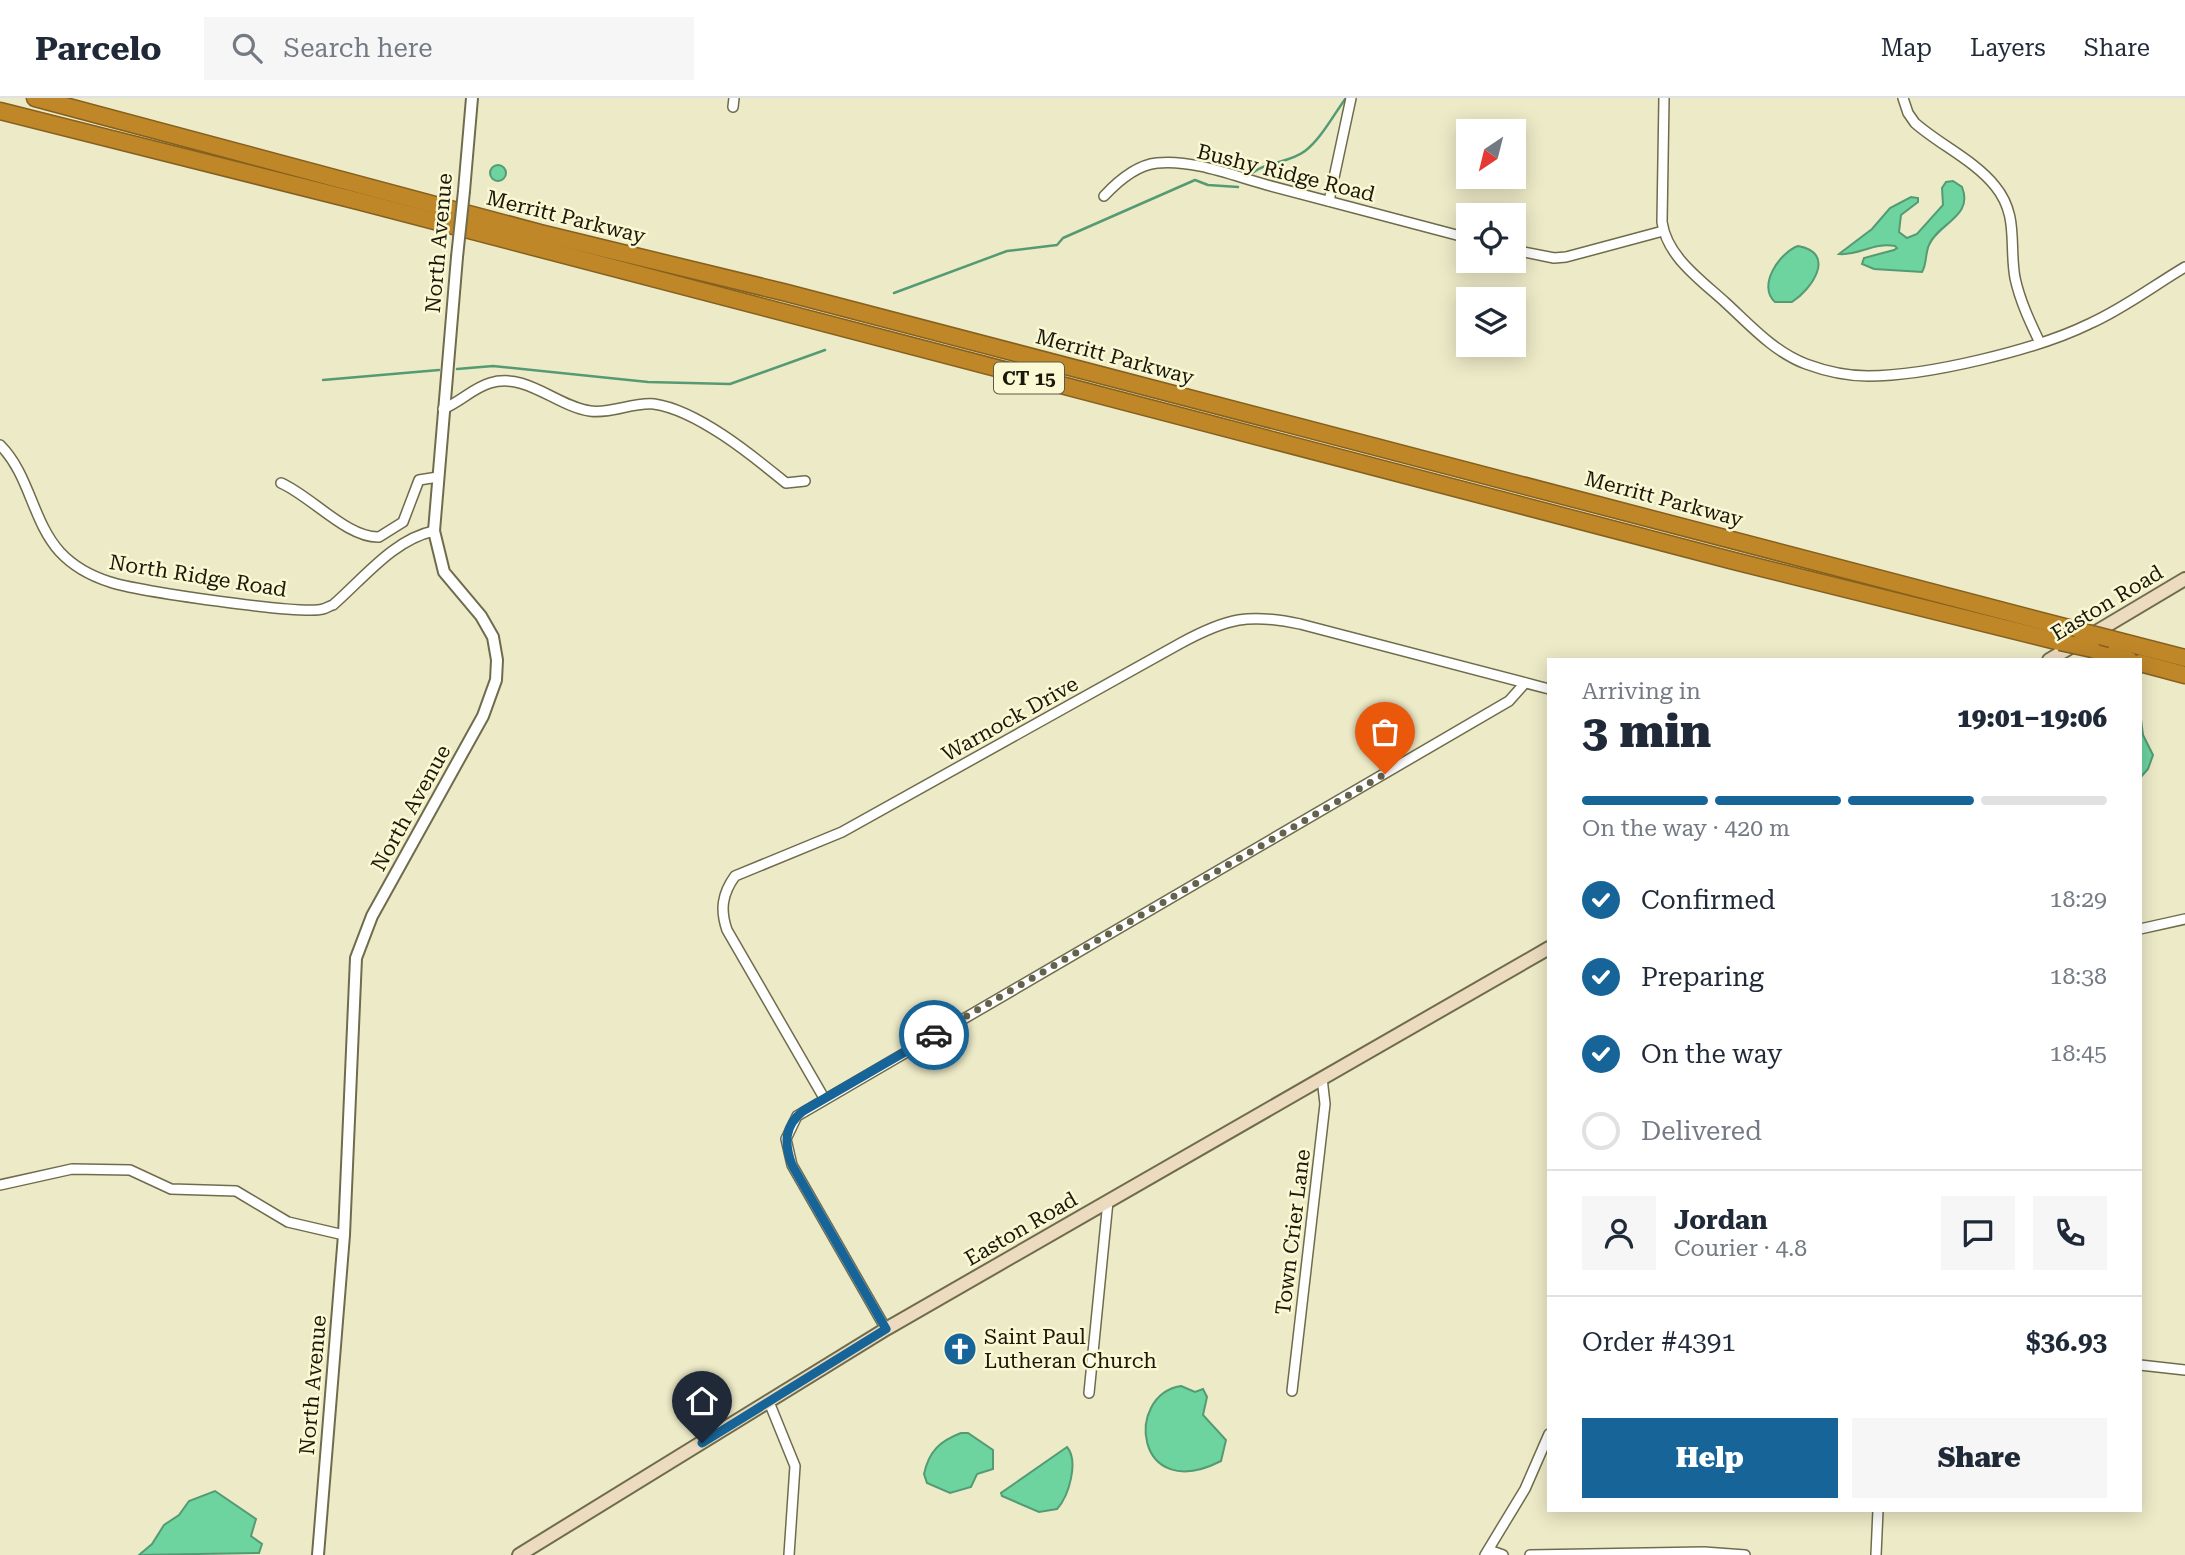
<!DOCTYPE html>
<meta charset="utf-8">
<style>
:root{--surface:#fff;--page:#f6f6f7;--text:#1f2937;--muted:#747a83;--line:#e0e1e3;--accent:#176598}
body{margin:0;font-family:"Roboto Serif",serif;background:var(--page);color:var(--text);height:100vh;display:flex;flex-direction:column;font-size:26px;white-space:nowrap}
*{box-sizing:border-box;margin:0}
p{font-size:23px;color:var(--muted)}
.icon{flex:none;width:38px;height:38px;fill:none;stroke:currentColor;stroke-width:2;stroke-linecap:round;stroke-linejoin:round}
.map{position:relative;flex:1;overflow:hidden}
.sheet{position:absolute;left:1547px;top:560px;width:595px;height:854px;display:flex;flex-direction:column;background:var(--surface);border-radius:0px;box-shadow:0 4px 18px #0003}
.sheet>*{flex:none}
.needle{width:46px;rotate:215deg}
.buttons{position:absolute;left:1456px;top:21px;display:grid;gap:14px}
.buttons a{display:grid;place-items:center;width:70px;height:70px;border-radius:0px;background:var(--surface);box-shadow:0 4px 18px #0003;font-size:35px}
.pin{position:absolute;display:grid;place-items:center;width:60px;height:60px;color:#fff;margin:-72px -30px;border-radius:50% 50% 50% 0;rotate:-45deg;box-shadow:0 0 7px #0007}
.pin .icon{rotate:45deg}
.courier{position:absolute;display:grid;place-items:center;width:70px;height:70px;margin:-35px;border:5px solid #176598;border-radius:50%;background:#fff;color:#222;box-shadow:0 2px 9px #0007}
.overview em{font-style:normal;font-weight:800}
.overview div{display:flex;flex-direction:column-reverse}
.overview{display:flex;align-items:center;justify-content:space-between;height:119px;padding:0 35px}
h1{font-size:46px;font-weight:800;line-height:52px}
.bar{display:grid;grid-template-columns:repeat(4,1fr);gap:10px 7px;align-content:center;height:84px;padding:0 35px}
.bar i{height:9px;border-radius:5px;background:var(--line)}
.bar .active{background:var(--accent)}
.bar p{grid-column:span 4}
.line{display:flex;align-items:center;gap:18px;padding:0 35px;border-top:2px solid var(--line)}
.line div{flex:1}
.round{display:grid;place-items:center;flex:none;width:74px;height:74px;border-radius:0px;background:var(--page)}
ol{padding:0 35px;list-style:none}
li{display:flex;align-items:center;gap:21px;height:77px}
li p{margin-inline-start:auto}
li .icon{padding:7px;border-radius:50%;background:var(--accent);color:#fff;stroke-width:4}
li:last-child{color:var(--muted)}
li i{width:38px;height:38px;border:4px solid var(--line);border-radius:50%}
.cta{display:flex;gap:14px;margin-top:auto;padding:14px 35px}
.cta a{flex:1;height:80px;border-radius:0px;background:var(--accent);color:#fff;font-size:28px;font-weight:800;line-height:80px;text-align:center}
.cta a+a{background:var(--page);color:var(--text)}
header{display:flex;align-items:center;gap:42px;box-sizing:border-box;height:98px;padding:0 35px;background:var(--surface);border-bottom:2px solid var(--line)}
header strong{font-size:33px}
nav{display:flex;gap:38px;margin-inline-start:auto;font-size:24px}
.search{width:490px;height:63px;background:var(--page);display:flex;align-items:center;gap:18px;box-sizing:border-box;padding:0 24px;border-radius:0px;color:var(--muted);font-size:26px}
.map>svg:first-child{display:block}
</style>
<header>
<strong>Parcelo</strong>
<div class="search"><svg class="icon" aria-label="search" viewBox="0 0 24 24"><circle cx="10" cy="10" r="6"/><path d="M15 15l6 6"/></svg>Search here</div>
<nav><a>Map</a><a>Layers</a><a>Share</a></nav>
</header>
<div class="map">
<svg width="2185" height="1457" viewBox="0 0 2185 1457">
<rect width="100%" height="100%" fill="#edeac7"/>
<g fill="#6dd39f" stroke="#549b73" stroke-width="2">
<circle cx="498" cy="75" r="8"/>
<path d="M1953,83l9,6c12,30 -24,36 -33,58 -4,9 -2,19 -7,27l-48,-3 -12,-5 2,-6 30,-8 3,-2 -2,-2c-22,-4 -36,10 -56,8l33,-25 18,-21 21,-11 7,1v4l-17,13 -2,17 8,6 10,-4 26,-29 -1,-17 4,-6z"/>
<path d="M1798,148c39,7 14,43 -6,56h-17c-18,-16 4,-49 23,-56z"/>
<polygon points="2140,614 2143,637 2153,657 2148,671 2140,680"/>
<path d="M1181,1288l14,6 8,-3 4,8 -4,18 23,25 -5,21c-86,44 -97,-66 -40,-75z"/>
<path d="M961,1335h7l25,17v19l-16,5 -6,13 -21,6 -23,-10 -3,-9c5,-23 16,-33 37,-41z"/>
<path d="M1067,1349c12,14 2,49 -10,62l-18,3 -37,-16 -1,-3z"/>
<polygon points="215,1393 256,1421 251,1438 262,1446 259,1455 139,1457 152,1446 164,1427 179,1417 189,1403"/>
</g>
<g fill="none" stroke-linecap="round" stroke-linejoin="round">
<g stroke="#549b73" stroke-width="2.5">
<path d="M1249,78c15,-15 39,-12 56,-25 16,-12 29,-37 41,-53"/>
<polyline points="894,195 1007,153 1057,147 1063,140 1195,82 1208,87 1238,89"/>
<polyline points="457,271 493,268 648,284 730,286 825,252"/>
<polyline points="323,282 439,272"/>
</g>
<defs>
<g id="minor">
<path d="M1664,0l-2,124c5,35 39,58 64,81 24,22 48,49 80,61 19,7 41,12 62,12 59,0 168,-26 221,-52 34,-15 64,-38 96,-57"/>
<path d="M1903,0l5,15 7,10c25,22 59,37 80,63 24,29 14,59 20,92 5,23 15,44 25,65"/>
<polyline points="733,9 734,0"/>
<path d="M1104,98c14,-15 32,-31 53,-33 35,-4 77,13 110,22 67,18 134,35 201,53"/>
<polyline points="1329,103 1351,0"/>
<polyline points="1514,152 1554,160 1566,159 1663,133"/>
<path d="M443,311c17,-7 30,-21 47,-26 36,-11 66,23 100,28 21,3 43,-9 64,-7 43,6 99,52 132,79l19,-2"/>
<path d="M0,347c30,30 32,76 60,107 14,15 31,24 50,30 26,9 191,33 213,27 4,-1 6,-3 10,-4 30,-26 61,-66 101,-74"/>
<path d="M281,385c30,13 66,55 98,54l24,-15 16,-42 19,-3"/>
<polyline points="2140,831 2185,821"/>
<path d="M824,1000l-97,-168c-7,-20 -5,-36 8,-54l107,-44 339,-189c46,-25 68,-30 119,-19l249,65"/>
<polyline points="0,1087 72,1071 130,1072 171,1091 236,1093 288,1124 344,1137"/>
<polyline points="886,1231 792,1067 786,1041 797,1018 1509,603 1525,585"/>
<polyline points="2140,1267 2185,1272"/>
<polyline points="1292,1293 1325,1006 1322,980"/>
<polyline points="1089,1295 1108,1103"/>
<polyline points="769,1304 795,1368 789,1457"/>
<polyline points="1489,1452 1503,1457"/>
<polyline points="1485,1457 1525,1391 1549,1336"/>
<polyline points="1530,1457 1704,1454 1745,1457"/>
<polyline points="1876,1457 1878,1412"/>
</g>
<g id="tertiary">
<polyline points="464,93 472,0"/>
<polyline points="318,1457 344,1137 356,860 372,818 483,618 496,582 497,562 493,539 481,518 444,474 434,433 457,159"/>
</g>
<g id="secondary">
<polyline points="2049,562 2185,481"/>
<polyline points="519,1457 886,1231 1549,850"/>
</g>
<g id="motorway">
<polyline points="35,0 540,135 783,194 2080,533"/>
<polyline points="0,13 358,103 1734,463 2060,544"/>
<polyline points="2111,541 2185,560"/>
<polyline points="2092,551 2129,562"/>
<polyline points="2140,565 2185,577"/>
</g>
</defs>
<use href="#minor" stroke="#6f6c4d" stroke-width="12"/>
<use href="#tertiary" stroke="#6f6c4d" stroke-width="14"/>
<use href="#secondary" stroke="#6f6c4d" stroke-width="16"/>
<use href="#motorway" stroke="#85601e" stroke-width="19"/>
<use href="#minor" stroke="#fff" stroke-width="9"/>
<use href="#tertiary" stroke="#fff" stroke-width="10"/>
<use href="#secondary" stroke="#ecdbbe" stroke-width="12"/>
<use href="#motorway" stroke="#bf8728" stroke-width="16"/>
<defs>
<polyline id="tertiary-bridge" points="457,159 464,93"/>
<g id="motorway-bridge">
<polyline points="2080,533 2111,541"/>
<polyline points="2060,544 2092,551"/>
</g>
</defs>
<use href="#tertiary-bridge" stroke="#6f6c4d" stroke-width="14" stroke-linecap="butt"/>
<use href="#motorway-bridge" stroke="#85601e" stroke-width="19" stroke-linecap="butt"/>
<use href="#tertiary-bridge" stroke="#fff" stroke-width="10"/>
<use href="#motorway-bridge" stroke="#bf8728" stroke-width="16"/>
</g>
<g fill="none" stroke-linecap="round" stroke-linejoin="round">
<polyline stroke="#63624d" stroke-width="7" stroke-dasharray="0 12.6" points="934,937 1385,676"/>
<path stroke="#176598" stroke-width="9" d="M702,1345l184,-114 -94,-164c-8,-22 -8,-39 11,-54l131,-76"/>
</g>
<defs>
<symbol id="church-disc" viewBox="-11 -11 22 22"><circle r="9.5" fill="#176598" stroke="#fbf8d4"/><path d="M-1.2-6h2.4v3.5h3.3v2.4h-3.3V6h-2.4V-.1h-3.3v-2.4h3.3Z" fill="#fff"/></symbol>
</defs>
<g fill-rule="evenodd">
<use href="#church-disc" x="941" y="1232" width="38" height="38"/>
</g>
<g text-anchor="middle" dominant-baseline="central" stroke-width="5" stroke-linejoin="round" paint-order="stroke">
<rect fill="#fbf8d4" stroke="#5d5b47" stroke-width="2" x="994" y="264.5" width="70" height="31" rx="5"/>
<g font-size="19" font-weight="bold" fill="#19180b">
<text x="1029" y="280">CT 15</text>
</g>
<g font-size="21" fill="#19180b" stroke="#fbf8d4">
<text transform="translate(1286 75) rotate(14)">Bushy Ridge Road</text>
<text transform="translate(566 119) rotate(14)">Merritt Parkway</text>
<text transform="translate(439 145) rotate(-85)">North Avenue</text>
<text transform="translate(1115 259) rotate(15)">Merritt Parkway</text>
<text transform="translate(1664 401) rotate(15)">Merritt Parkway</text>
<text transform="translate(198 478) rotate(9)">North Ridge Road</text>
<text transform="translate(2107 505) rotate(-31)">Easton Road</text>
<text transform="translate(1010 621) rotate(-29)">Warnock Drive</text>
<text transform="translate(411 710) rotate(-61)">North Avenue</text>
<text transform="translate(1021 1131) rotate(-30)">Easton Road</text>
<text transform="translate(1293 1134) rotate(-83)">Town Crier Lane</text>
<text transform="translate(313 1287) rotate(-85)">North Avenue</text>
</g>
<g font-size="21" fill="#19180b" stroke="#fbf8d4" text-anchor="start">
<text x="984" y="1239">Saint Paul<tspan x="984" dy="24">Lutheran Church</tspan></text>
</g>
</g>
</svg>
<div class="buttons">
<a><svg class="needle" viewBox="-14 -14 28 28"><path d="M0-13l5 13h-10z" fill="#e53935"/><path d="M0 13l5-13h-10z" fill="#747a83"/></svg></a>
<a><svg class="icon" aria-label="locate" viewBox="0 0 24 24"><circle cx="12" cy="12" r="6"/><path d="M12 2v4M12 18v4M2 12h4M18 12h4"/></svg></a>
<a><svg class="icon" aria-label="layers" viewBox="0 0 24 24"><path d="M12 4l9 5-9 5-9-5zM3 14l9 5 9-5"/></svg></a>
</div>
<div class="pin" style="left:1385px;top:676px;background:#ea580c"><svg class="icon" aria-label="bag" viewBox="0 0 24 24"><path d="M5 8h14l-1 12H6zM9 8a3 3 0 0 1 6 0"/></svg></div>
<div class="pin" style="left:702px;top:1345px;background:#1f2937"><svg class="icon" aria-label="home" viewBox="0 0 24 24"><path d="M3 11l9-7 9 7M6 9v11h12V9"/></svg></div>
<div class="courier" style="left:934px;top:937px"><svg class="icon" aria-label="car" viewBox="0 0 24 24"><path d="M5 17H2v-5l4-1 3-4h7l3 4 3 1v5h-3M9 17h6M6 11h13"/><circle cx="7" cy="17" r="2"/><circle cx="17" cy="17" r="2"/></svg></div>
<section class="sheet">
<div class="overview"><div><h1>3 min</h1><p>Arriving in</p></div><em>19:01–19:06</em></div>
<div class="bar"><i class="active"></i><i class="active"></i><i class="active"></i><i></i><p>On the way · 420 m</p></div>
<ol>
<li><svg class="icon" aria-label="check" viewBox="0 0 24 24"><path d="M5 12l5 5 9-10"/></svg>Confirmed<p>18:29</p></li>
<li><svg class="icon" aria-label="check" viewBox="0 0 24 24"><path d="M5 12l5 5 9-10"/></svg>Preparing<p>18:38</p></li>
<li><svg class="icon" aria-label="check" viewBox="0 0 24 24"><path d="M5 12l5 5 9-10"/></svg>On the way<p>18:45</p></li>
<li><i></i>Delivered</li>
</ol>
<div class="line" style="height:126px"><a class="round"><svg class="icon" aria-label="person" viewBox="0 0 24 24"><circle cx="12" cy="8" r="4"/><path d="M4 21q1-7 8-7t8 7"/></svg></a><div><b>Jordan</b><p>Courier · 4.8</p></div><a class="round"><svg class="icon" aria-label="chat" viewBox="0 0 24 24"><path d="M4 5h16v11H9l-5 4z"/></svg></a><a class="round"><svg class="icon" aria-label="phone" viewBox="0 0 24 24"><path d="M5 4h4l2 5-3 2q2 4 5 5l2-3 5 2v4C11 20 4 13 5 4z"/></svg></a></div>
<div class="line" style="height:91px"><div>Order #4391</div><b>$36.93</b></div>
<div class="cta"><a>Help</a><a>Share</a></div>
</section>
</div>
